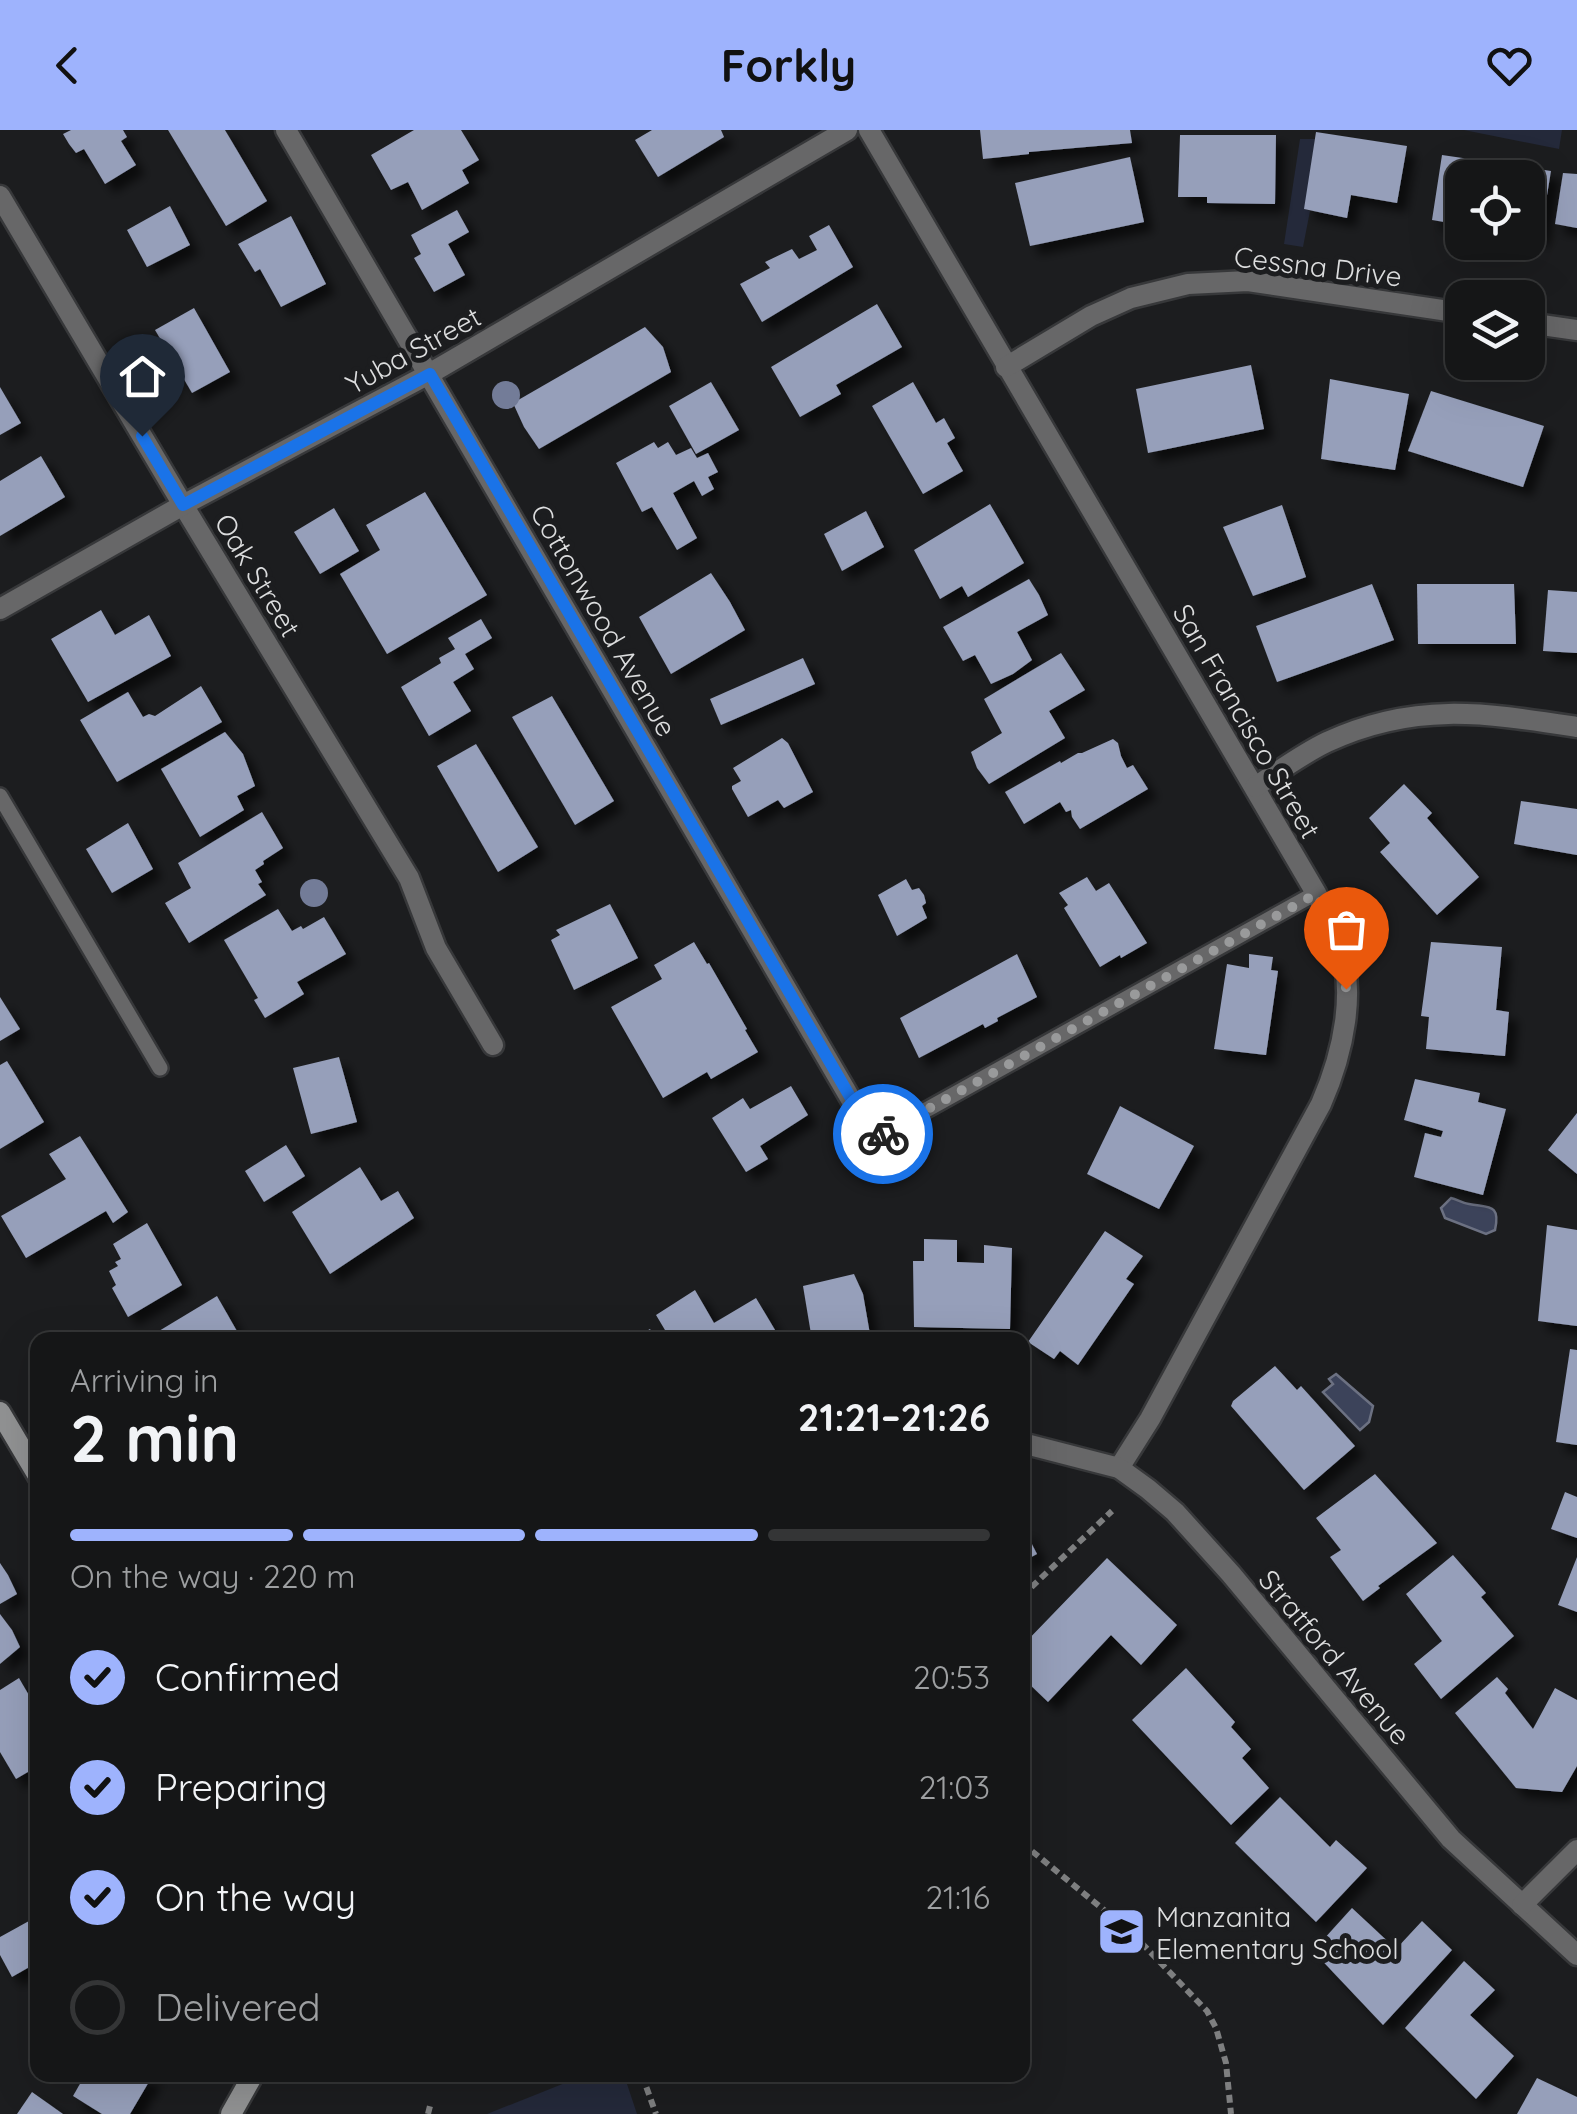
<!DOCTYPE html>
<meta charset="utf-8">
<style>
:root{--surface:#151617;--page:#222324;--text:#f1f3f6;--muted:#9d9fa1;--line:#343536;--accent:#9eb3fd}
body{margin:0;font-family:Quicksand,sans-serif;background:var(--page);color:var(--text);height:100vh;display:flex;flex-direction:column;font-size:38px;white-space:nowrap}
*{box-sizing:border-box;margin:0}
p{font-size:32px;color:var(--muted)}
.icon{flex:none;width:55px;height:55px;fill:none;stroke:currentColor;stroke-width:2;stroke-linecap:round;stroke-linejoin:round}
.map{position:relative;flex:1;overflow:hidden}
.sheet{position:absolute;left:30px;top:1202px;width:1000px;height:750px;display:flex;flex-direction:column;background:var(--surface);border-radius:20px;box-shadow:0 10px 40px #0002,0 0 0 2px var(--line)}
.sheet>*{flex:none}
.tools{position:absolute;left:1445px;top:30px;display:grid;gap:20px}
.tools a{display:grid;place-items:center;width:100px;height:100px;border-radius:20px;background:var(--surface);box-shadow:0 10px 40px #0002,0 0 0 2px var(--line);font-size:50px}
.pin{position:absolute;display:grid;place-items:center;width:85px;height:85px;color:#fff;margin:-102px -42px;border-radius:50% 50% 50% 0;rotate:-45deg;box-shadow:0 0 10px #0007}
.pin .icon{rotate:45deg}
.courier{position:absolute;display:grid;place-items:center;width:100px;height:100px;margin:-50px;border:8px solid #1a73e8;border-radius:50%;background:#fff;color:#222;box-shadow:0 2px 12px #0007}
.headline em{font-style:normal;font-weight:700}
.headline div{display:flex;flex-direction:column-reverse}
.headline{display:flex;align-items:center;justify-content:space-between;height:170px;padding:0 40px}
h1{font-size:65px;font-weight:700;line-height:75px}
.bar{display:grid;grid-template-columns:repeat(4,1fr);gap:15px 10px;align-content:center;height:120px;padding:0 40px}
.bar i{height:12px;border-radius:8px;background:var(--line)}
.bar .current{background:var(--accent)}
.bar p{grid-column:span 4}
ol{padding:0 40px;list-style:none}
li{display:flex;align-items:center;gap:30px;height:110px}
li p{margin-inline-start:auto}
li .icon{padding:10px;border-radius:50%;background:var(--accent);color:#111;stroke-width:4}
li:last-child{color:var(--muted)}
li i{width:55px;height:55px;border:5px solid var(--line);border-radius:50%}
header{display:flex;justify-content:space-between;align-items:center;height:130px;padding:0 40px;background:var(--accent);color:#111;font-size:45px;font-weight:700}
.map>svg:first-child{display:block}
</style>
<header><svg class="icon" aria-label="back" viewBox="0 0 24 24"><path d="M15 5l-7 7 7 7"/></svg>Forkly<svg class="icon" aria-label="heart" viewBox="0 0 24 24"><path d="M12 20l-8-8c-3-5 5-10 8-4 3-6 11-1 8 4z"/></svg></header>
<div class="map">
<svg width="1577" height="1984" viewBox="0 0 1577 1984">
<defs>
<filter id="shadow"><feDropShadow dx="9" dy="9" stdDeviation="5" flood-color="#0009"/></filter>
</defs>
<rect width="100%" height="100%" fill="#1c1d1f"/>
<g fill="#24293a">
<polygon points="1464,0 1562,0 1559,19"/>
<polygon points="1300,9 1315,9 1305,79 1310,81 1303,117 1284,114"/>
<polygon points="585,1945 624,1945 637,1984 487,1984"/>
</g>
<g fill="#3c435a" stroke="#6c7182" stroke-width="2.5">
<path d="M1451,1068c6,1 11,5 18,6 19,4 32,-1 26,26l-9,4 -41,-16 -4,-10z"/>
<polygon points="1336,1244 1373,1276 1369,1292 1360,1300 1323,1262 1333,1254 1329,1249"/>
</g>
<g fill="#969fba" filter="url(#shadow)">
<polygon points="71,0 123,0 127,7 121,11 136,35 105,54 84,19 76,23 69,14 63,4"/>
<polygon points="168,0 225,0 267,71 226,96"/>
<polygon points="414,0 461,0 479,30 462,40 469,53 422,80 408,52 391,60 371,25"/>
<polygon points="652,0 721,0 724,7 658,47 635,10"/>
<polygon points="980,0 1130,0 1132,13 1029,22 1029,24 983,29"/>
<polygon points="1316,2 1407,16 1397,73 1351,65 1347,88 1304,79"/>
<polygon points="1180,5 1276,5 1275,74 1207,73 1207,67 1178,67"/>
<polygon points="1442,25 1551,41 1540,107 1528,105 1528,48 1462,48 1462,95 1432,90"/>
<polygon points="1130,27 1144,92 1030,116 1015,53"/>
<polygon points="1563,43 1577,44 1577,98 1555,94"/>
<polygon points="170,76 190,115 147,137 127,100"/>
<polygon points="457,80 469,102 448,114 465,145 434,162 414,128 421,124 411,105"/>
<polygon points="291,86 326,154 281,177 260,139 255,142 238,114"/>
<polygon points="829,95 853,137 762,192 740,154 770,138 765,132 792,119 799,129 817,120 809,106"/>
<polygon points="877,174 902,217 836,255 841,264 800,287 771,237"/>
<polygon points="194,178 230,242 192,263 155,200"/>
<polygon points="645,197 663,217 671,242 539,319 524,297 513,273"/>
<polygon points="1251,235 1264,299 1148,323 1136,259"/>
<polygon points="1330,249 1409,264 1395,340 1321,329"/>
<polygon points="711,252 739,300 696,324 669,276"/>
<polygon points="913,252 936,293 944,288 955,308 947,313 963,341 923,364 872,276"/>
<polygon points="0,257 21,293 0,305"/>
<polygon points="1431,261 1544,296 1523,357 1408,321"/>
<polygon points="654,312 658,318 668,312 676,325 691,318 697,328 708,323 718,342 708,347 714,359 702,366 694,351 673,363 697,408 677,420 652,377 642,382 616,333"/>
<polygon points="41,326 65,367 0,406 0,351"/>
<polygon points="425,362 487,465 387,524 340,444 380,420 366,395"/>
<polygon points="990,374 1024,433 968,467 962,456 940,469 914,420"/>
<polygon points="1282,375 1306,447 1253,466 1223,397"/>
<polygon points="334,378 359,421 320,444 294,402"/>
<polygon points="866,381 884,417 842,441 824,404"/>
<polygon points="711,443 730,472 745,500 671,544 639,487"/>
<polygon points="1029,449 1039,465 1048,485 1017,502 1032,530 1013,544 991,554 975,525 963,531 943,497"/>
<polygon points="1372,454 1394,510 1277,552 1256,496"/>
<polygon points="1417,454 1514,454 1516,514 1418,514"/>
<polygon points="1548,460 1577,462 1577,523 1543,521"/>
<polygon points="101,480 115,505 149,485 171,526 88,572 51,509"/>
<polygon points="481,489 492,508 465,524 474,539 453,552 471,581 429,606 401,557 441,533 439,528 455,519 448,508"/>
<polygon points="1061,523 1085,560 1049,581 1065,608 989,654 977,638 971,622 1002,603 984,569"/>
<polygon points="803,528 815,554 721,595 710,569"/>
<polygon points="201,556 222,592 117,652 80,590 128,562 143,587 149,584 155,586"/>
<polygon points="552,566 614,671 575,695 512,587"/>
<polygon points="225,602 243,624 255,656 237,666 244,680 200,707 161,639"/>
<polygon points="782,608 788,613 813,662 784,678 778,670 748,687 732,659 732,656 741,651 733,638"/>
<polygon points="1113,609 1118,613 1121,626 1127,638 1133,635 1148,659 1080,699 1072,687 1071,680 1066,682 1060,672 1024,694 1005,662 1060,631 1061,633 1078,623 1082,623"/>
<polygon points="476,614 538,717 498,742 437,636"/>
<polygon points="1404,654 1432,683 1427,688 1479,747 1437,785 1380,722 1390,713 1369,688"/>
<polygon points="1521,671 1577,679 1577,725 1514,714"/>
<polygon points="262,682 283,718 263,731 264,734 255,740 262,752 258,754 266,765 189,813 165,773 191,758 178,733"/>
<polygon points="128,693 153,739 112,763 86,719"/>
<polygon points="1087,747 1096,761 1109,753 1147,813 1121,828 1120,825 1100,837 1064,778 1068,775 1059,763"/>
<polygon points="906,749 912,760 919,758 924,765 926,773 922,776 927,788 897,806 878,765"/>
<polygon points="610,774 638,828 574,860 551,810 560,805 556,800"/>
<polygon points="278,779 292,801 301,796 303,799 324,787 346,824 297,852 304,864 265,888 254,870 258,868 224,810"/>
<polygon points="694,812 707,834 709,833 747,899 745,900 758,922 711,949 707,942 663,968 611,877 662,849 654,835"/>
<polygon points="1431,812 1502,817 1496,880 1509,882 1505,926 1426,919 1429,887 1421,886"/>
<polygon points="1017,824 1037,867 997,888 998,891 985,898 983,894 919,928 900,888"/>
<polygon points="1249,824 1273,827 1271,840 1278,841 1266,925 1214,919 1227,834 1249,838"/>
<polygon points="0,867 20,899 0,911"/>
<polygon points="339,927 357,992 311,1004 293,938"/>
<polygon points="7,931 44,992 0,1019 0,935"/>
<polygon points="1415,949 1480,963 1478,972 1506,979 1483,1065 1414,1047 1425,1003 1441,1007 1443,1001 1404,990"/>
<polygon points="791,956 808,985 760,1016 768,1029 746,1042 712,988 743,968 750,979"/>
<polygon points="1120,976 1194,1016 1159,1079 1087,1044"/>
<polygon points="1577,983 1577,1044 1548,1020"/>
<polygon points="80,1006 128,1082 113,1093 106,1081 26,1128 1,1086 66,1049 49,1024"/>
<polygon points="286,1015 305,1046 264,1072 245,1041"/>
<polygon points="360,1037 381,1071 398,1061 414,1088 330,1144 292,1082"/>
<polygon points="147,1093 182,1155 128,1187 112,1158 116,1155 109,1141 118,1136 115,1132 121,1129 113,1114"/>
<polygon points="1547,1095 1577,1100 1577,1196 1538,1191"/>
<polygon points="1105,1101 1143,1126 1126,1149 1134,1154 1078,1235 1060,1221 1054,1229 1028,1212"/>
<polygon points="924,1109 957,1110 957,1132 984,1133 984,1115 1012,1118 1010,1199 914,1197 913,1131 924,1131"/>
<polygon points="854,1144 863,1164 871,1210 812,1210 803,1156"/>
<polygon points="695,1160 714,1193 756,1168 781,1210 671,1210 656,1185"/>
<polygon points="217,1166 242,1210 144,1210"/>
<polygon points="650,1199 656,1210 631,1210"/>
<polygon points="1570,1219 1577,1220 1577,1315 1556,1312"/>
<polygon points="1275,1236 1297,1260 1301,1256 1355,1316 1304,1360 1231,1276 1233,1271"/>
<polygon points="1375,1344 1437,1413 1378,1456 1380,1458 1363,1471 1330,1427 1341,1420 1316,1388"/>
<polygon points="1565,1362 1577,1367 1577,1408 1551,1399"/>
<polygon points="1022,1395 1037,1424 1022,1432"/>
<polygon points="1453,1425 1486,1463 1481,1467 1514,1506 1441,1569 1414,1534 1442,1511 1406,1464"/>
<polygon points="1577,1427 1577,1482 1558,1475"/>
<polygon points="1107,1428 1177,1495 1141,1535 1111,1505 1048,1572 1022,1547 1022,1516"/>
<polygon points="0,1433 8,1445 17,1464 0,1474"/>
<polygon points="0,1484 12,1500 20,1517 0,1534"/>
<polygon points="1186,1538 1235,1592 1231,1597 1251,1619 1242,1628 1269,1658 1231,1695 1132,1590"/>
<polygon points="1497,1547 1508,1559 1505,1563 1533,1599 1555,1558 1577,1570 1577,1636 1562,1662 1516,1658 1455,1583"/>
<polygon points="19,1548 38,1581 38,1636 16,1649 0,1622 0,1560"/>
<polygon points="1280,1667 1330,1717 1336,1710 1367,1738 1316,1792 1235,1713"/>
<polygon points="1352,1778 1396,1819 1422,1791 1452,1820 1383,1895 1313,1821"/>
<polygon points="38,1786 38,1832 12,1847 0,1825 0,1807"/>
<polygon points="1464,1831 1495,1860 1470,1885 1514,1926 1476,1969 1405,1898"/>
<polygon points="85,1945 153,1945 130,1984 102,1984 73,1966"/>
<polygon points="1537,1948 1577,1967 1577,1984 1517,1984"/>
<polygon points="32,1962 63,1984 17,1984"/>
</g>
<g fill="none" stroke-linecap="round" stroke-linejoin="round">
<defs>
<g id="lane">
<polyline points="0,666 160,938"/>
<polyline points="874,1009 1316,763"/>
</g>
<g id="street">
<polyline points="286,0 874,1009"/>
<path d="M869,0l447,763c7,14 15,28 21,43 21,53 6,118 -16,168l-171,315 -31,49"/>
<polyline points="0,66 183,375 409,748 436,818 493,915"/>
<polyline points="1528,193 1577,200"/>
<polyline points="1006,237 1091,186 1131,168 1188,154 1248,151 1462,183"/>
<polyline points="0,479 183,375 429,244 847,0"/>
<path d="M1255,657c24,-16 47,-33 72,-45 88,-41 159,-29 250,-15"/>
<polyline points="1022,1313 1119,1338 1148,1359 1175,1382 1231,1444 1451,1709 1577,1825"/>
<polyline points="1522,1775 1577,1720"/>
</g>
<g id="secondary">
<polyline points="0,1282 38,1346"/>
<polyline points="231,1984 253,1945"/>
</g>
</defs>
<use href="#lane" stroke="#37383a" stroke-width="20"/>
<use href="#street" stroke="#37383a" stroke-width="25"/>
<use href="#secondary" stroke="#37383a" stroke-width="25"/>
<g stroke="#7e7f80" stroke-width="6" stroke-dasharray="8 5" stroke-linecap="butt">
<polyline points="1022,1466 1112,1381"/>
<polyline points="1022,1713 1131,1802 1207,1881 1216,1898 1226,1933 1231,1984"/>
<polyline points="642,1945 656,1984"/>
<polyline points="428,1984 431,1972"/>
</g>
<use href="#lane" stroke="#676768" stroke-width="15"/>
<use href="#street" stroke="#676768" stroke-width="20"/>
<use href="#secondary" stroke="#919293" stroke-width="20"/>
</g>
<g fill="#737c98">
<circle cx="506" cy="265" r="14"/>
<circle cx="314" cy="763" r="14"/>
</g>
<g fill="none" stroke-linecap="round" stroke-linejoin="round">
<path stroke="#999a9b" stroke-width="10" stroke-dasharray="0 18" d="M883,1004l433,-240c18,34 28,56 30,95"/>
<polyline stroke="#1a73e8" stroke-width="12" points="142,306 183,375 430,244 874,1008 883,1004"/>
</g>
<defs>
<symbol id="school-square" viewBox="-11 -11 22 22"><rect x="-9" y="-9" width="18" height="18" rx="4" fill="#9eb3fd" stroke="#1c1d1f"/><path d="M0-5L7-2L0 1L-7-2ZM-4 1L0 2.5L4 1V4Q0 6-4 4Z" fill="#111"/></symbol>
</defs>
<g fill-rule="evenodd">
<use href="#school-square" x="1094" y="1774" width="55" height="55"/>
</g>
<g text-anchor="middle" dominant-baseline="central" stroke-width="10" stroke-linejoin="round" paint-order="stroke">
<g font-size="28" fill="#dcddde" stroke="#1c1d1f">
<text transform="translate(1318 136) rotate(7)">Cessna Drive</text>
<text transform="translate(413 220) rotate(-29)">Yuba Street</text>
<text transform="translate(258 445) rotate(59)">Oak Street</text>
<text transform="translate(604 490) rotate(60)">Cottonwood Avenue</text>
<text transform="translate(1247 591) rotate(60)">San Francisco Street</text>
<text transform="translate(1335 1527) rotate(50)">Stratford Avenue</text>
</g>
<g font-size="28" fill="#dcddde" stroke="#1c1d1f" text-anchor="start">
<text x="1156" y="1786">Manzanita<tspan x="1156" dy="32">Elementary School</tspan></text>
</g>
</g>
</svg>
<div class="tools">
<a><svg class="icon" aria-label="locate" viewBox="0 0 24 24"><circle cx="12" cy="12" r="6"/><path d="M12 2v4M12 18v4M2 12h4M18 12h4"/></svg></a>
<a><svg class="icon" aria-label="layers" viewBox="0 0 24 24"><path d="M12 4l9 5-9 5-9-5zM3 14l9 5 9-5"/></svg></a>
</div>
<div class="pin" style="left:1346px;top:859px;background:#ea580c"><svg class="icon" aria-label="bag" viewBox="0 0 24 24"><path d="M5 8h14l-1 12H6zM9 8a3 3 0 0 1 6 0"/></svg></div>
<div class="pin" style="left:142px;top:306px;background:#1f2937"><svg class="icon" aria-label="home" viewBox="0 0 24 24"><path d="M3 11l9-7 9 7M6 9v11h12V9"/></svg></div>
<div class="courier" style="left:883px;top:1004px"><svg class="icon" aria-label="bike" viewBox="0 0 24 24"><circle cx="6" cy="16" r="4"/><circle cx="18" cy="16" r="4"/><path d="M6 16l4-8h5l3 8M10 8l3 8H6M13 5h3"/></svg></div>
<section class="sheet">
<div class="headline"><div><h1>2 min</h1><p>Arriving in</p></div><em>21:21–21:26</em></div>
<div class="bar"><i class="current"></i><i class="current"></i><i class="current"></i><i></i><p>On the way · 220 m</p></div>
<ol>
<li><svg class="icon" aria-label="check" viewBox="0 0 24 24"><path d="M5 12l5 5 9-10"/></svg>Confirmed<p>20:53</p></li>
<li><svg class="icon" aria-label="check" viewBox="0 0 24 24"><path d="M5 12l5 5 9-10"/></svg>Preparing<p>21:03</p></li>
<li><svg class="icon" aria-label="check" viewBox="0 0 24 24"><path d="M5 12l5 5 9-10"/></svg>On the way<p>21:16</p></li>
<li><i></i>Delivered</li>
</ol>
</section>
</div>
